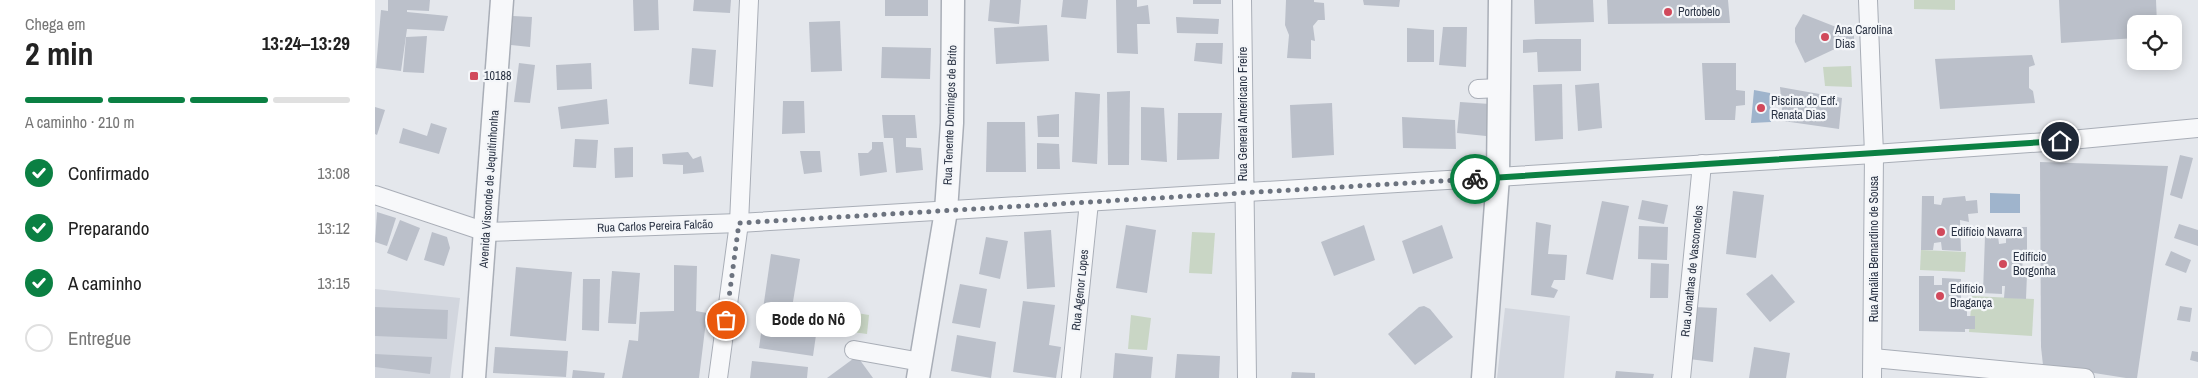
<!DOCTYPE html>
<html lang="pt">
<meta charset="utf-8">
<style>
:root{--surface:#fff;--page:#f6f6f6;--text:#222;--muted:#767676;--line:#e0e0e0;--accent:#0b8043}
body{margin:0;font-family:"Archivo Narrow",sans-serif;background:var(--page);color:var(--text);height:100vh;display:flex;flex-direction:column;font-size:19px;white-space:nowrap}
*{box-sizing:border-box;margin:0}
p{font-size:16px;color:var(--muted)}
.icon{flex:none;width:28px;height:28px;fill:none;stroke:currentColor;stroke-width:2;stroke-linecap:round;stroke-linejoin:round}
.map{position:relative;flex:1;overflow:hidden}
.side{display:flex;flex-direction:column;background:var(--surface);width:375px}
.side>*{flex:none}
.tools{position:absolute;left:1752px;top:15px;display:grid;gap:10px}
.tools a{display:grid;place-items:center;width:55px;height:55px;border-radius:10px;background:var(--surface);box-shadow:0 2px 12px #0003;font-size:25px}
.pin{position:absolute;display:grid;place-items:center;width:42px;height:42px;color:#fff;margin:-21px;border:2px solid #fff;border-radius:50%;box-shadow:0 1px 5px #0007}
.courier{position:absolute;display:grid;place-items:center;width:50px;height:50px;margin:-25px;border:4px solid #0b8043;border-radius:50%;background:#fff;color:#222;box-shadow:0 1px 6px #0007}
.bubble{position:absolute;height:35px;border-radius:15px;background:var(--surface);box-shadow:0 2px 12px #0003;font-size:16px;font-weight:800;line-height:35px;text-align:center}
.overview em{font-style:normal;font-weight:800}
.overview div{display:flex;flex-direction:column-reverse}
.overview{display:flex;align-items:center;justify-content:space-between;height:85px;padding:0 25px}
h1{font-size:32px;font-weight:800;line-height:38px}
.bar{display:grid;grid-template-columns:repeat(4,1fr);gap:8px 5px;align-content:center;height:60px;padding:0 25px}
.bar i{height:6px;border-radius:4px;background:var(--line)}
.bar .selected{background:var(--accent)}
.bar p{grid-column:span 4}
ol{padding:0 25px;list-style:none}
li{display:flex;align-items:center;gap:15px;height:55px}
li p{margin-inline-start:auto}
li .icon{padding:5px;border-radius:50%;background:var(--accent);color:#fff;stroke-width:4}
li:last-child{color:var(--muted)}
li i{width:28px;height:28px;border:2px solid var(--line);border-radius:50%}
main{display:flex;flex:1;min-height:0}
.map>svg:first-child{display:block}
</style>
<main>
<section class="side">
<div class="overview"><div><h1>2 min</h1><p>Chega em</p></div><em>13:24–13:29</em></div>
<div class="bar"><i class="selected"></i><i class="selected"></i><i class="selected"></i><i></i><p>A caminho · 210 m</p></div>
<ol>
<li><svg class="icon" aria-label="check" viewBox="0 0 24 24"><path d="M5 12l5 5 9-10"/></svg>Confirmado<p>13:08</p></li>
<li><svg class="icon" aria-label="check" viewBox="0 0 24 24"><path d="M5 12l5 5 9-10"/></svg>Preparando<p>13:12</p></li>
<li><svg class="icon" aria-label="check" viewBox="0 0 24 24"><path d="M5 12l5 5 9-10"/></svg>A caminho<p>13:15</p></li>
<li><i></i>Entregue</li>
</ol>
</section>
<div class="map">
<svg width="1823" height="378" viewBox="0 0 1823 378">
<rect width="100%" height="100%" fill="#e4e7ec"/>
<g fill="#d2d6de">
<polygon points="0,289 85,298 75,378 0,378"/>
<polygon points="1130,308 1195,316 1189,378 1122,378"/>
</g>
<g fill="#c9d6c5">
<polygon points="1539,0 1580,0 1580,10 1539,9"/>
<polygon points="1476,66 1477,87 1450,86 1448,67"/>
<polygon points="817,232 840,233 837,274 814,273"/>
<polygon points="1546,250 1591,252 1590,272 1545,270"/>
<polygon points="1597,296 1659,299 1657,336 1594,332"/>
<polygon points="458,309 494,315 492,334 455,329"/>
<polygon points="756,315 776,318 772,350 753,349"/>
</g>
<g fill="#9fb4cc">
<polygon points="1379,90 1395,93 1396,122 1376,123"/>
<polygon points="1615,193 1645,194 1645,213 1615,213"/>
</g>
<g fill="#bbc0ca">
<polygon points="13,0 55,0 54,11 32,10 32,12 73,16 69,31 32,29 26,71 1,68 6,10 13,11"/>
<polygon points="258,0 283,0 284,30 259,31"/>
<polygon points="319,0 356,0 355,13 318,11"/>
<rect x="510" y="0" width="43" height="16"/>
<polygon points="615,0 646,0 644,24 613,21"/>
<polygon points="688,0 713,0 711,19 686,17"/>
<polygon points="741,0 762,0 762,7 773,5 775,24 762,24 763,54 742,53"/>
<rect x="818" y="0" width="28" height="4"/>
<polygon points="911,0 939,0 939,2 949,3 950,20 943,20 938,26 940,41 936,40 936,59 912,58 914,35 910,25"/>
<polygon points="988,0 1025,0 1024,7 989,5"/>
<polygon points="1159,0 1218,0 1219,22 1160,24"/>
<polygon points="1232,0 1353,0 1355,23 1233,24"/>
<polygon points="1684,0 1781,0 1782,24 1761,24 1761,38 1686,43"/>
<polygon points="1428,14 1479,34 1479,40 1430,63 1420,42 1420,28"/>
<polygon points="138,16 157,17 155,47 136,45"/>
<polygon points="801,17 844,19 843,34 802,33"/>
<polygon points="465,21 467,71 436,72 434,22"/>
<polygon points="672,25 674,61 621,64 619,28"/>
<polygon points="1068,27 1092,27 1091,67 1064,65"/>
<polygon points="1032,28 1059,30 1059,62 1032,62"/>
<polygon points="52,36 49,73 28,72 31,37"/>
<polygon points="1162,39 1206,39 1206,71 1163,72 1162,52 1148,53 1148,40"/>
<polygon points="821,43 848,43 847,64 819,61"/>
<polygon points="507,47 556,48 555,79 506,78"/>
<polygon points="317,48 341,50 338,87 314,84"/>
<polygon points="1657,55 1660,65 1654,67 1654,88 1658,91 1660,103 1565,109 1560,59"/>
<polygon points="144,63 160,65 155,103 139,102"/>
<polygon points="216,63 217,89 182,90 181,65"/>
<polygon points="1327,63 1361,63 1361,90 1370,91 1370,105 1361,106 1360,120 1330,120"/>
<polygon points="1224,83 1227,128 1203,131 1200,85"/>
<polygon points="1187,84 1188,139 1160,141 1158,85"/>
<polygon points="1405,87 1467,98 1464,129 1408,121"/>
<polygon points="755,91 754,165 733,165 732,92"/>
<polygon points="700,92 725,94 722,164 697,162"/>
<polygon points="232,99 234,124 186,129 183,107"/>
<polygon points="408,101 429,101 430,133 407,134"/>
<polygon points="1085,102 1115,104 1111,136 1082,133"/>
<polygon points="957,103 959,155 917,158 915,105"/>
<polygon points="0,107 10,110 2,135 0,134"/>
<polygon points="766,107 789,108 792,162 766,160"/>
<polygon points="803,113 847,113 844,159 802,160"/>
<polygon points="684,114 684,137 663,137 662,116"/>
<polygon points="507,115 540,115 542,138 531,138 531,147 546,148 548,170 521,173 518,138 509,138"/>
<polygon points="1027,117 1080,120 1081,149 1028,148"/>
<polygon points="612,122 650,122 651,172 611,172"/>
<polygon points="56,123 72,128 64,154 24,143 28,128 52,136"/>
<polygon points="200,139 223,140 221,168 198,167"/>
<polygon points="497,142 508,142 512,172 485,176 483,153 493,153 497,149"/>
<polygon points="662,143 684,144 685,169 662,169"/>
<polygon points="258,147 258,177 240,178 239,148"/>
<polygon points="425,151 445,151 447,172 429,174"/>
<polygon points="313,152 318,159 326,156 329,172 308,174 308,165 288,164 287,154"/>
<polygon points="1805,155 1818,158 1807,199 1795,195"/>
<polygon points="1665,162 1793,166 1762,378 1751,378 1668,365 1666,347"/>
<polygon points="1358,191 1389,195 1381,258 1351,254"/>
<polygon points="1547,196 1559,196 1559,204 1566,205 1568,198 1590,196 1591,201 1602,200 1603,213 1593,214 1594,222 1585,220 1586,251 1567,250 1566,242 1559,243 1558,250 1546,250"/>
<polygon points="1267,200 1293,205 1289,224 1263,219"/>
<polygon points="1227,201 1254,206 1238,280 1211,274"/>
<polygon points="2,212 21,218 12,246 0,242"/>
<polygon points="25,220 45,228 32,261 12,253"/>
<polygon points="1161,222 1176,225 1173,254 1192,255 1190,280 1179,280 1176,287 1183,290 1179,298 1156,295"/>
<polygon points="1804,224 1823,230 1823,246 1799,238"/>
<polygon points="751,225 781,230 772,293 741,288"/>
<polygon points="989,225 1000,260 959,276 946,242"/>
<polygon points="1067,225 1078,258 1038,274 1027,241"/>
<polygon points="1264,226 1293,227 1292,260 1263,259"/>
<polygon points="1631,227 1652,227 1652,254 1647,254 1648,275 1652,274 1651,299 1629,298 1630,286 1627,286 1627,294 1608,293 1610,236 1616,239 1616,230 1619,231 1619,236 1623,236 1624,244 1631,243"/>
<polygon points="676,230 680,287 652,289 649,232"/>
<polygon points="57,232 72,237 75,248 69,266 49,260"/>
<polygon points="611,237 633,241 625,279 604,274"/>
<polygon points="1796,251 1816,260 1811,273 1790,265"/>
<polygon points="396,254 425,259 415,320 387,316"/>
<polygon points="1276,263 1294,264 1293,298 1275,298"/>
<polygon points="299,265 322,266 321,311 332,313 324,378 247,378 254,340 263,341 265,312 299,311"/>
<polygon points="141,267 197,272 191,341 135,336"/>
<polygon points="237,271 265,273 261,324 233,323"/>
<polygon points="1397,274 1420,302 1395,322 1371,294"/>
<polygon points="1544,276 1559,276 1559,285 1567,285 1567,278 1586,279 1586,308 1592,308 1592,316 1600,316 1600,329 1590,329 1590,332 1544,331"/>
<polygon points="208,279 225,279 224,331 207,330"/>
<polygon points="585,284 612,289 605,328 577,323"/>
<polygon points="648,301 680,305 674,345 686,347 681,378 638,372"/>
<polygon points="1049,306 1055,309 1078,337 1040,365 1013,334 1044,307"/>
<polygon points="1805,306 1817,308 1815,322 1802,320"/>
<polygon points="0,307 73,310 72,339 0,336"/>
<polygon points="1319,307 1342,308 1338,362 1314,359"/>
<polygon points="387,327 441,335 438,356 384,348"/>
<polygon points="582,335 621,342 616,378 576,371"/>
<polygon points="120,347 193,351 191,377 118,373"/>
<polygon points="1379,347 1415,353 1411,378 1374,378"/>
<polygon points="1817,351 1823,352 1823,362 1815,360"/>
<polygon points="740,353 778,357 776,378 738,378"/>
<polygon points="0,354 57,357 55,374 0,367"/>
<polygon points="802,354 845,356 844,378 800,378"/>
<polygon points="482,356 498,378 452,378"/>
<polygon points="377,361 433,367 432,378 375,378"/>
<polygon points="198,370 230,373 229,378 197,378"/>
<polygon points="1241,371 1279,374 1278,378 1240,378"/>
<polygon points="917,372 940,373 940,378 916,378"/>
</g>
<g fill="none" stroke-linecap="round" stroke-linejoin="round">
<defs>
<g id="minor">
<polyline points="867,0 872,378"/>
<polyline points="1493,0 1499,154 1497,378"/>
<polyline points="1103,89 1125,88"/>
<polyline points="0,195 111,232 364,223 1499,154 1685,141 1823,128"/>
<polyline points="479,350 546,362"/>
<polyline points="1498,358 1710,378"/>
<polyline points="343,378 364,223 374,0"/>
<polyline points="696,378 714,202"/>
<polyline points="1306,378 1327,164"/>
</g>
<g id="tertiary">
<polyline points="99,378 127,0"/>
<polyline points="543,378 571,211 577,123 578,0"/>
<polyline points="1108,378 1123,177 1125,0"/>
</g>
</defs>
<use href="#minor" stroke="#a9aeb7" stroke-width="20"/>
<use href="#tertiary" stroke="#a9aeb7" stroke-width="25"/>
<use href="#minor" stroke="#f7f8fa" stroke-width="18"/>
<use href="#tertiary" stroke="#f7f8fa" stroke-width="22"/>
</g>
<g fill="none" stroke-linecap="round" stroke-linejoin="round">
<polyline stroke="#6c737f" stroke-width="5" stroke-dasharray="0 9" points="351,320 364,223 1100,179"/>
<polyline stroke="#0b8043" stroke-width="6" points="1100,179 1685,141"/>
</g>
<g fill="#d1495b" stroke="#f4f6f9" stroke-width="2">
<circle cx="1293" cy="12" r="5"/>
<circle cx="1450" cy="37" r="5"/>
<rect x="94" y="71" width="10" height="10" rx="2.5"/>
<circle cx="1386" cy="108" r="5"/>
<circle cx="1566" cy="232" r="5"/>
<circle cx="1628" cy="264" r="5"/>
<circle cx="1565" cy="296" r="5"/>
</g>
<g text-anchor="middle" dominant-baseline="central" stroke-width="4.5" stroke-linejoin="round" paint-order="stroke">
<g font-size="12" fill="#2b3445" stroke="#f4f6f9" text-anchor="start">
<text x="1303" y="12">Portobelo</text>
<text x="1460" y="30">Ana Carolina<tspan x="1460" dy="14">Dias</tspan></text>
<text x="109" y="76">10188</text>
<text x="1396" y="101">Piscina do Edf.<tspan x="1396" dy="14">Renata Dias</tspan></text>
<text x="1576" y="232">Edifício Navarra</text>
<text x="1638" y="257">Edifício<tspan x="1638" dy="14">Borgonha</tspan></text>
<text x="1575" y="289">Edifício<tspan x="1575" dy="14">Bragança</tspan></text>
</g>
<g font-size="12" fill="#2b3445" stroke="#f4f6f9">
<text transform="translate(868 114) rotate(-90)">Rua General Americano Freire</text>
<text transform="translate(575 115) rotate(-88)">Rua Tenente Domingos de Brito</text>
<text transform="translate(114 189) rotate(-86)">Avenida Visconde de Jequitinhonha</text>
<text transform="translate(280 226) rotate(-2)">Rua Carlos Pereira Falcão</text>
<text transform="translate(1499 249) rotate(-90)">Rua Amália Bernardino de Sousa</text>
<text transform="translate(1317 271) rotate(-84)">Rua Jonathas de Vasconcelos</text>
<text transform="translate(705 290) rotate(-84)">Rua Agenor Lopes</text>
</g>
</g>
</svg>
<div class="tools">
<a><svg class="icon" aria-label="locate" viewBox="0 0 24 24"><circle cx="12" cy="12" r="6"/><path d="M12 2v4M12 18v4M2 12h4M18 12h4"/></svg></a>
</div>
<div class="pin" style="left:351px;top:320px;background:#ea580c"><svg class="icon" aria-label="bag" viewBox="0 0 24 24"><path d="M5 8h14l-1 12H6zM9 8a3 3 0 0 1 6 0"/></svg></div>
<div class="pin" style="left:1685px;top:141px;background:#1f2937"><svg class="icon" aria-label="home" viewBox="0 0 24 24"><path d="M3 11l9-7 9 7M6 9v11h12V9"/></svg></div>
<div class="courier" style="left:1100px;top:179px"><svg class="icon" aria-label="bike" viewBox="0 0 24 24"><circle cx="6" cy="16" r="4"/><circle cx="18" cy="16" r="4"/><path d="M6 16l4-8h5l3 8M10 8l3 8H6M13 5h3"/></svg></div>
<div class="bubble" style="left:381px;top:302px;width:105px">Bode do Nô</div>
</div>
</main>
